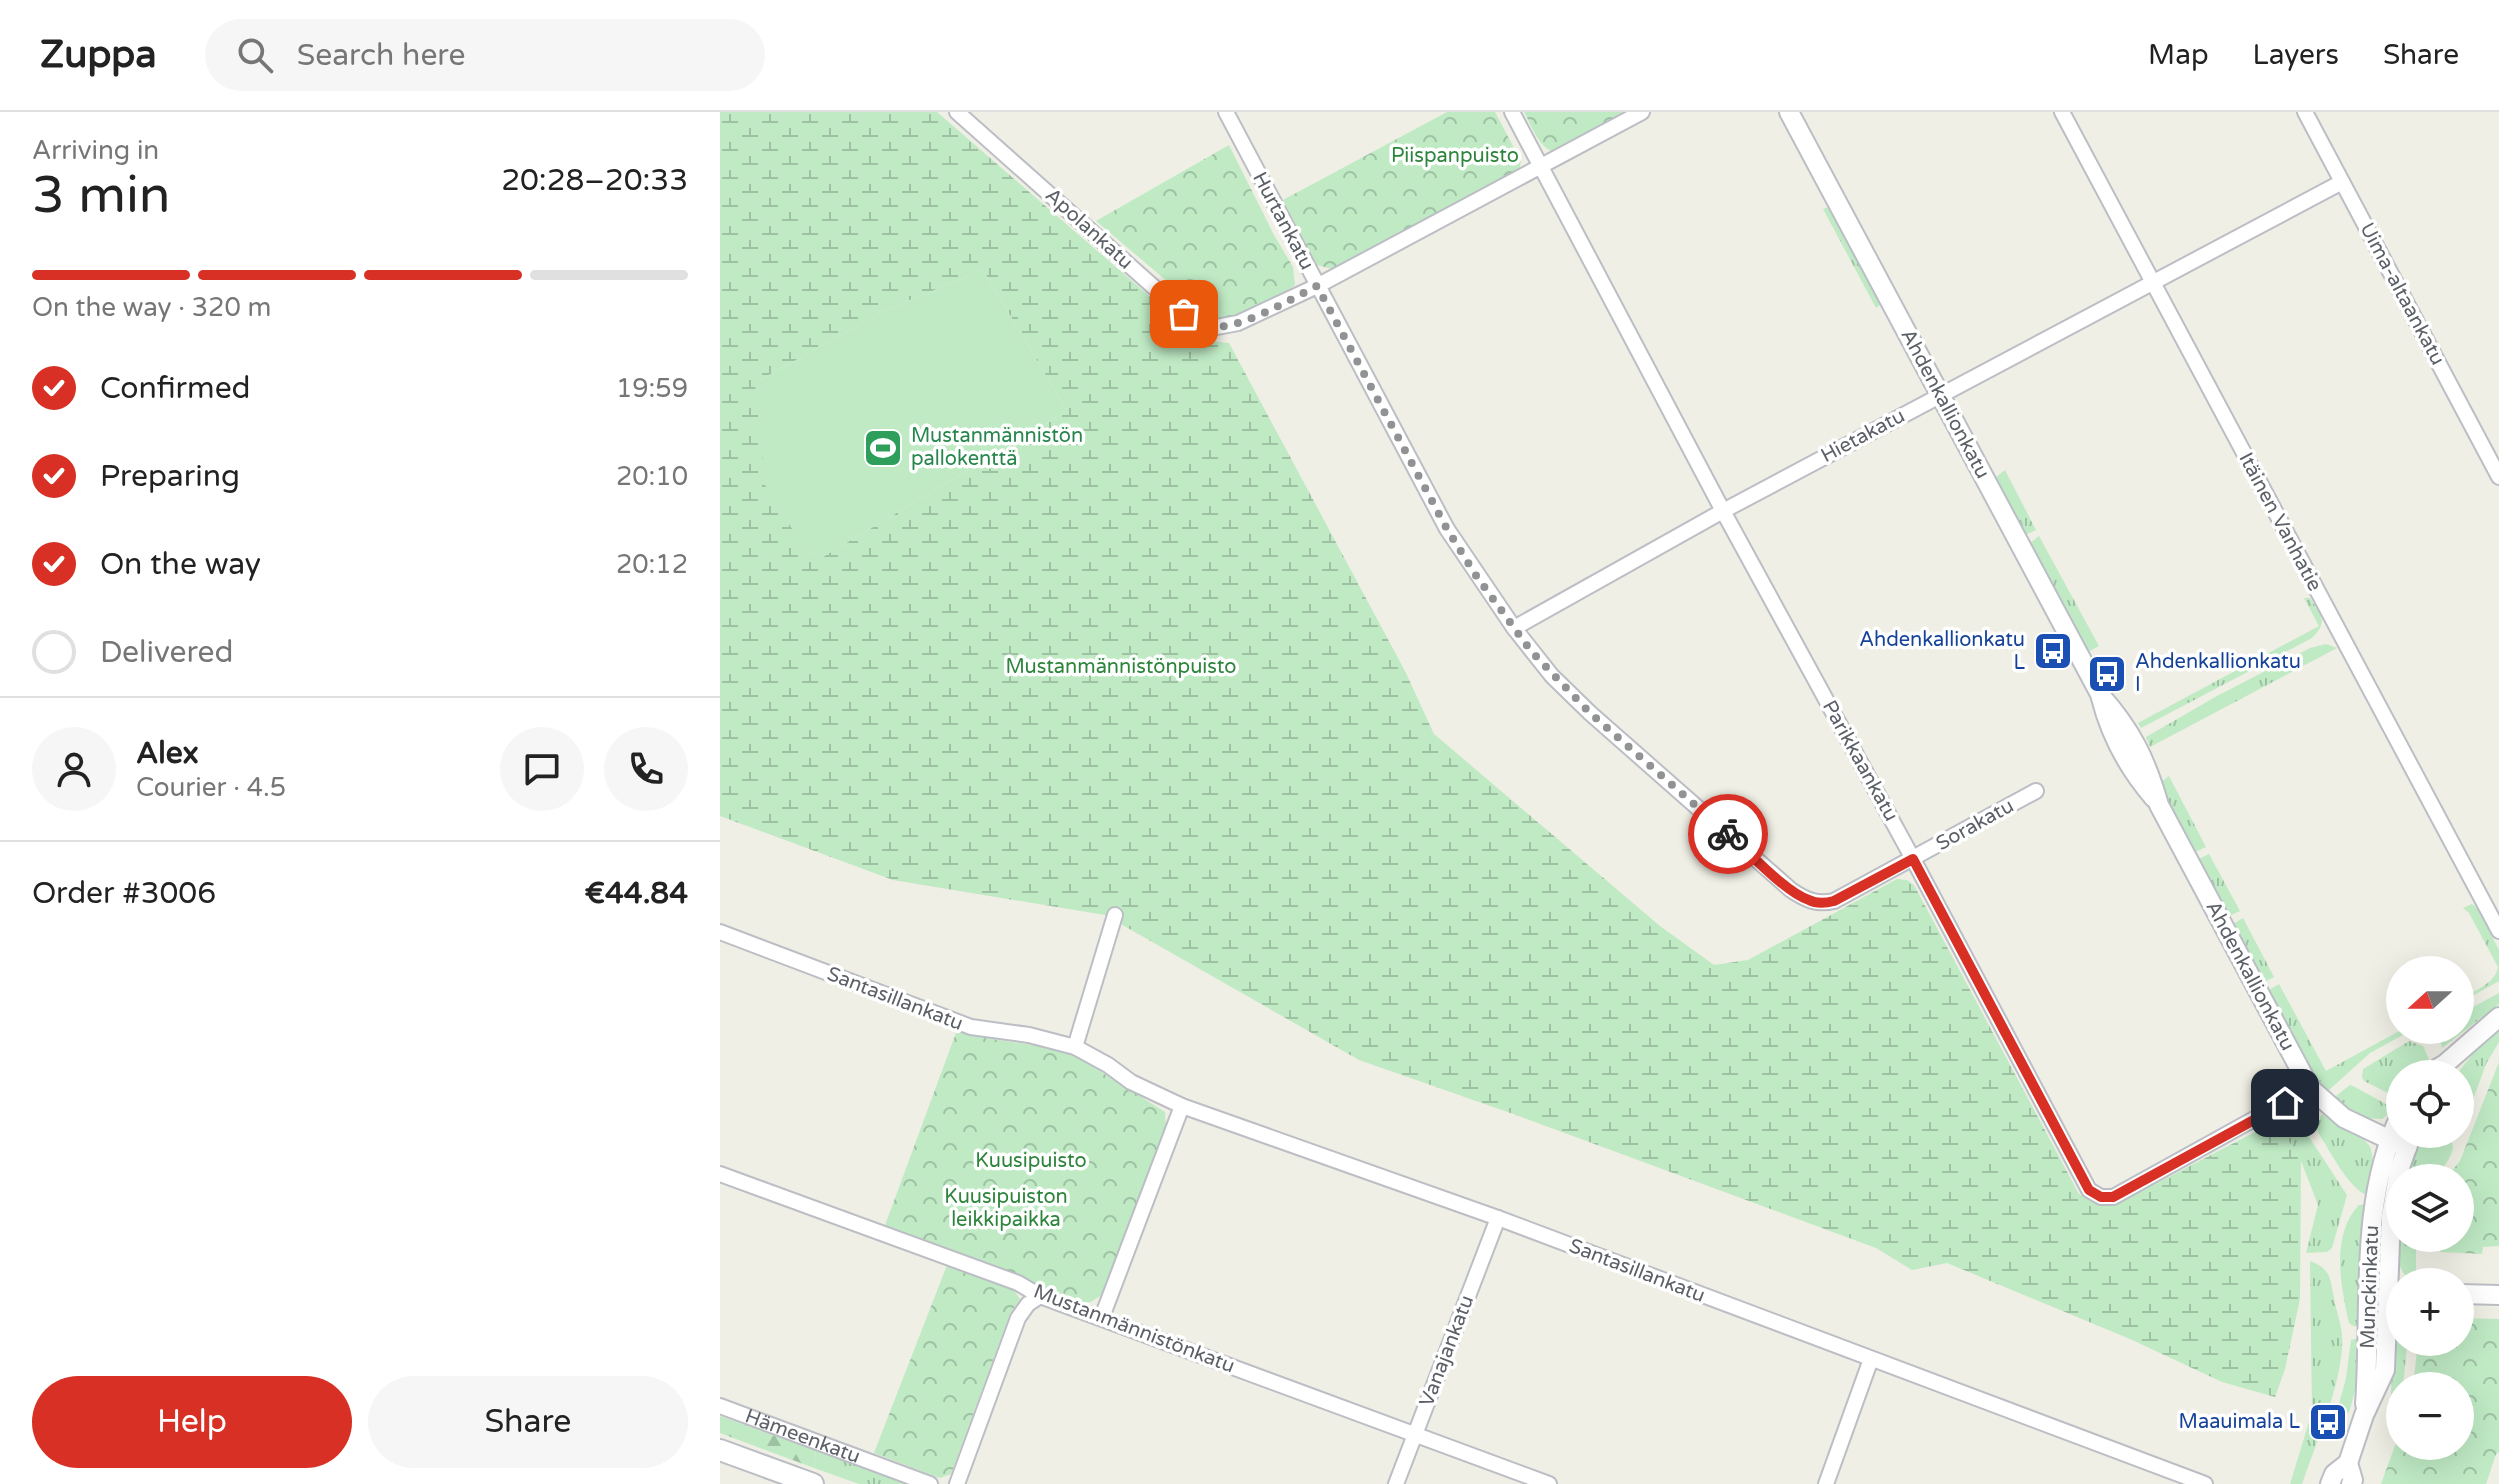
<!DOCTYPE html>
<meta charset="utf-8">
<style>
:root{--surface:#fff;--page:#f6f6f6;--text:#222;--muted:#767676;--line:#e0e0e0;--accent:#d93025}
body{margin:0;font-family:"Varela Round",sans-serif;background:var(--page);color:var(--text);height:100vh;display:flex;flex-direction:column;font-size:30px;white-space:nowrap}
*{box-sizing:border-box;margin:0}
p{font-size:26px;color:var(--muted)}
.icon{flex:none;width:44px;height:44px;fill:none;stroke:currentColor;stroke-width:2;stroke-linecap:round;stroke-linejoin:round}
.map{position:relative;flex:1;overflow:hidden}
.sheet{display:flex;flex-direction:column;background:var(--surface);width:720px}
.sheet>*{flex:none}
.needle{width:52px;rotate:249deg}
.tools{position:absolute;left:1666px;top:844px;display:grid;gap:16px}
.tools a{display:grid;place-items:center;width:88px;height:88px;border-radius:50%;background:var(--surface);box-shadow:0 8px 32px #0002;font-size:40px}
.pin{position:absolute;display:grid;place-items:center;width:68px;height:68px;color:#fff;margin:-34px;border-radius:16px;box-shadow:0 4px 12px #0006}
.courier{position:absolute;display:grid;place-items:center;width:80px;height:80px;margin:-40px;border:6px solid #d93025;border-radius:50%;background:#fff;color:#222;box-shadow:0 2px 10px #0007}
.overview em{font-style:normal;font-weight:600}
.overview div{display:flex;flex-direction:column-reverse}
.overview{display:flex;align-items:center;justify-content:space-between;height:136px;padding:0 32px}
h1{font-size:52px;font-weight:600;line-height:60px}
.bar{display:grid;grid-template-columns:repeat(4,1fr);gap:12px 8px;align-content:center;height:96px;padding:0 32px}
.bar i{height:10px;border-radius:6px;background:var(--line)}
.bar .active{background:var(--accent)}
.bar p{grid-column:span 4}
.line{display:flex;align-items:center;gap:20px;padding:0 32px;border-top:2px solid var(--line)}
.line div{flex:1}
.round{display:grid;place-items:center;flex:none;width:84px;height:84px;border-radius:42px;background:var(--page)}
ol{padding:0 32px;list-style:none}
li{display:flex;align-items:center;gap:24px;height:88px}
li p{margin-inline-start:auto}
li .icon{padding:8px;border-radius:50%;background:var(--accent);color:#fff;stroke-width:4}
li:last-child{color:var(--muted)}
li i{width:44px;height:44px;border:4px solid var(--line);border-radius:50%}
.action{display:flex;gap:16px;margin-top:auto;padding:16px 32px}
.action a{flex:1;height:92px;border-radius:48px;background:var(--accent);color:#fff;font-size:32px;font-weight:600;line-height:92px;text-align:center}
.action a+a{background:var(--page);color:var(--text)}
header{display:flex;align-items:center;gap:48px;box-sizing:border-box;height:112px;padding:0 40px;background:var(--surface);border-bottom:2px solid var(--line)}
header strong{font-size:38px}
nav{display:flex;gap:44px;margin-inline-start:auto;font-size:28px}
.search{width:560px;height:72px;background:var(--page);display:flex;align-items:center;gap:20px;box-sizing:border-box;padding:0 28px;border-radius:44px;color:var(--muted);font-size:30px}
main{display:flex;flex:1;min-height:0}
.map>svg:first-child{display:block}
</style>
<header>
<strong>Zuppa</strong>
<div class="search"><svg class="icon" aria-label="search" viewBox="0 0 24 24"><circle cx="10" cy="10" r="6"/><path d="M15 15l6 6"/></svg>Search here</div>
<nav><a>Map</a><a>Layers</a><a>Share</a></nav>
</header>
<main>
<section class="sheet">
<div class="overview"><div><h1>3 min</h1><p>Arriving in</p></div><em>20:28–20:33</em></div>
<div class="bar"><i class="active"></i><i class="active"></i><i class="active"></i><i></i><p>On the way · 320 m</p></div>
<ol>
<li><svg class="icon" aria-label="check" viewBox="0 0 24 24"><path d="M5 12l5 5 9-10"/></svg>Confirmed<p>19:59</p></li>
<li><svg class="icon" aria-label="check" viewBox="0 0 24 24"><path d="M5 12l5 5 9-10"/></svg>Preparing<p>20:10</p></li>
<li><svg class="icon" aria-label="check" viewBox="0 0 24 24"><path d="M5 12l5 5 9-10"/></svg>On the way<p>20:12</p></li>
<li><i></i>Delivered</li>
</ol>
<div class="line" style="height:144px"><a class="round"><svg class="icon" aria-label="person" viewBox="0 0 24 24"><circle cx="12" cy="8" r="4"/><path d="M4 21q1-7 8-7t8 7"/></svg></a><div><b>Alex</b><p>Courier · 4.5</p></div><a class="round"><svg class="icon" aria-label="chat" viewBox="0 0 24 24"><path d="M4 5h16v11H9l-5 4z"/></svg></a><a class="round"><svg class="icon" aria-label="phone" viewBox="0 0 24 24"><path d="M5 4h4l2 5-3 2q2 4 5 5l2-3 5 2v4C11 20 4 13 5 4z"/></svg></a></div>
<div class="line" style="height:104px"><div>Order #3006</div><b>€44.84</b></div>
<div class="action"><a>Help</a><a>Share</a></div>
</section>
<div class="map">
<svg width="1779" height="1372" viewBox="0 0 1779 1372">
<defs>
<pattern id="grass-tufts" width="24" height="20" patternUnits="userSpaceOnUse" patternTransform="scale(2)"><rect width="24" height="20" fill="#bfeac4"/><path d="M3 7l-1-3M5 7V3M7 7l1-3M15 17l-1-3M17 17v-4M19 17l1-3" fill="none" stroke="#9ec1a3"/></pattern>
<pattern id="forest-firs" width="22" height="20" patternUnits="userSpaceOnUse" patternTransform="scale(2)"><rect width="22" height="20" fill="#bfeac4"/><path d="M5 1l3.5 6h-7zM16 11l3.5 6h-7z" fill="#9ec1a3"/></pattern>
<pattern id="wetland-marsh" width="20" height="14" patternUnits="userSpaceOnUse" patternTransform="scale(2)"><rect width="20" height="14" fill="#bfeac4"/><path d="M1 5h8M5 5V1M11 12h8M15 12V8" fill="none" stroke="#9ec1a3"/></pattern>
<pattern id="park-crowns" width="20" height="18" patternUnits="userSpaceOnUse" patternTransform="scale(2)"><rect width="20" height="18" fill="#bfeac4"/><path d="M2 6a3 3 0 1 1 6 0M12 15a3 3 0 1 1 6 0" fill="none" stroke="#9ec1a3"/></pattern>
</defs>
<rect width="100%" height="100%" fill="#f0efe5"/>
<g fill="url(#grass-tufts)">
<polygon points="1109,95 1161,192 1156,196 1103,97"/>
<polygon points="1285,358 1316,418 1305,423 1275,366"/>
<polygon points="1319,424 1379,534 1368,540 1310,431"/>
<path d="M1584,486h6c11,18 19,23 2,40l-171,90 -3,-5 181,-97z"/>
<polygon points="1606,532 1617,536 1430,635 1426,625 1497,584 1590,536"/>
<polygon points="1449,664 1486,735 1475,740 1439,672"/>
<polygon points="1489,742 1520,799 1509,804 1479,747"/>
<path d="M1752,792l5,4 22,42v31l-39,22v-4c15,-9 35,-15 38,-32l-29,-54 -6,-5z"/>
<polygon points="1523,806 1554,865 1544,870 1513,812"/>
<polygon points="1559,872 1606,959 1681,918 1692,918 1650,941 1608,979 1596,965 1549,878"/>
<polygon points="1779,881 1779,892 1722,936 1718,918 1740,918 1740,902"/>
<polygon points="1779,917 1779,930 1766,952 1745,1010 1740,1014 1740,962 1737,962 1758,935"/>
<polygon points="1689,929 1703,934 1709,947 1697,962 1680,962 1680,987 1644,969 1642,965 1643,957"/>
<polygon points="1630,973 1635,975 1675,997 1662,1007 1643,1006 1617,987 1616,984"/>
<polygon points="1572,999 1627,1083 1612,1136 1607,1140 1586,1141 1598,1093 1581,1049 1556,1009"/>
<path d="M1602,1002c46,34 58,15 47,82 -19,-5 -39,-45 -50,-62l-3,-7z"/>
<path d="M1700,1022c44,0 38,16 15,44h-31z"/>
<path d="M1639,1093l8,1 -5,121 -9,-1 -4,-3c-8,-36 -19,-88 10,-118z"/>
<path d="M1680,1098v28h16v44c-28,-10 -17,-48 -16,-72z"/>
<path d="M1590,1149c21,8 20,17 24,37 2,12 7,25 8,37 3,42 -26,108 -40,149h-12l22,-72z"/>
<polygon points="1642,1225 1637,1271 1629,1301 1621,1297 1619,1292 1626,1266 1631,1228"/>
<path d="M1674,1225l10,5 3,5 -4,39h-3c0,13 1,18 -10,25z"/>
<polygon points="96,1339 189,1372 139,1372 94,1356"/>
</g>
<polygon fill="url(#forest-firs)" points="0,1304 96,1339 94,1356 0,1321"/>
<path fill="url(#wetland-marsh)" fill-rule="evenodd" d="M0,0h217l247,214 24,15 21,2 176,328 29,63 226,192 54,39 34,-5 149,-81 10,1 7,5 165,309 19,10h19l159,-83 25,40 -1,138 -15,70 -10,28 -53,-15 -92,-43 -183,-76 -35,7 -36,-22 -360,-133 -157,-55 -254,-145 -212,-35 -173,-64zM263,158l84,141 -246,147 -16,-8 -50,-167 131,-73z"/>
<g fill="url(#park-crowns)">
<polygon points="727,0 775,0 801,49 799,60 612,157 597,153 563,88"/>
<path d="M804,0h106l-75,40c-16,-3 -23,-26 -31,-40z"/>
<path d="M509,33l45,90 19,32 2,18c-12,10 -60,37 -76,36 -2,-1 -10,-5 -12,-6l-111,-94z"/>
<polygon points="237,918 259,925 332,936 359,946 445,1000 446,1015 383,1182 371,1190 360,1192 164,1116"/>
<polygon points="1779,950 1779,1134 1763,1135 1762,1142 1720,1140 1708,1126 1740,1126 1740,1066 1726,1066 1740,1049"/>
<polygon points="227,1153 293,1177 300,1187 290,1202 231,1362 220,1366 154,1341"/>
<polygon points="1740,1206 1779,1207 1779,1340 1776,1342 1766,1372 1661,1372 1680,1320 1680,1334 1740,1334 1740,1274 1693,1274 1698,1230 1740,1230"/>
</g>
<polygon fill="#bfeac4" points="263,158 347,299 101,446 85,438 45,373 35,271 166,198"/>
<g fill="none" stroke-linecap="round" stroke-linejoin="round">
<defs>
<g id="minor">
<polyline points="237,0 464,202 484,214 497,215 518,211 597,174 922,0"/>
<path d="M506,0l221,417 67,99 38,48 38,37 201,177c15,10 26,15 43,11l202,-110"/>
<polyline points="792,0 1003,399 1193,747 1369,1078 1381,1085 1393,1085 1590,976"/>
<polyline points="1342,0 1779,819"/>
<polyline points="1585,0 1779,365"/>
<polyline points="794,516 1003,399 1622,70"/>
<polyline points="0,820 251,915 309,923 355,935 388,953 411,970 462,994 778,1106 1485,1372"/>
<polyline points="355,935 395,803"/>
<polyline points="0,1062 298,1171 320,1184 829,1372"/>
<polyline points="382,1205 462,994"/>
<path id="s1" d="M0,1294l210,78"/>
<polyline points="237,1372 298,1206 308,1192 320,1184"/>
<polyline points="676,1372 778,1106"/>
<polyline points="1106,1372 1151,1247"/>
</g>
<g id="tertiary">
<path d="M1069,0l312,584c31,35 45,64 58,109l151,283 34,30 63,30"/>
<path d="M1381,586c10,39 27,70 53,100"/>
<polyline points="1708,962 1725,952 1779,905"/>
<polyline points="1740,1182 1779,1183"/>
<path d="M1645,1292c7,-95 -7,-200 35,-288"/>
<polyline points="1628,1351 1633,1368 1631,1372"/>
<polyline points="1610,1372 1614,1362 1628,1351 1644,1303 1665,1258 1671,1105 1679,1058 1692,1022"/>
</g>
<polyline id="secondary" points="0,1338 93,1372"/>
</defs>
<use href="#minor" stroke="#bcbec5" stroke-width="18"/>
<use href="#tertiary" stroke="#bcbec5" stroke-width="22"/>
<use href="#secondary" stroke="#babdc4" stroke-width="24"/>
<use href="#minor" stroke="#fff" stroke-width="14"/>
<use href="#tertiary" stroke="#fff" stroke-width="18"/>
<use href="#secondary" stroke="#fff" stroke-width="20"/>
</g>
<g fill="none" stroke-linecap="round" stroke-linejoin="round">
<path stroke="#909293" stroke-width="8" stroke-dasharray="0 14.4" d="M464,202c7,4 15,10 22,12 30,7 84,-27 111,-40l130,243 30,48 54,74 59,62 138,121"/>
<path stroke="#d93025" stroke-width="10" d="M1008,722c20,17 58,59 81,66 8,4 17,3 25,1l79,-42 176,331 12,7h12l172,-94"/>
</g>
<defs>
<symbol id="stadium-square" viewBox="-11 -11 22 22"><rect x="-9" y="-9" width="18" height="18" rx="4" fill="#2e9e5b" stroke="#fff"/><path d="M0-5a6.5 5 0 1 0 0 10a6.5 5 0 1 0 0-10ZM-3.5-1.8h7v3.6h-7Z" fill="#fff"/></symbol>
<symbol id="bus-square" viewBox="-11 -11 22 22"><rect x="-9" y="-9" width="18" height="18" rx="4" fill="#1a4fb4" stroke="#fff"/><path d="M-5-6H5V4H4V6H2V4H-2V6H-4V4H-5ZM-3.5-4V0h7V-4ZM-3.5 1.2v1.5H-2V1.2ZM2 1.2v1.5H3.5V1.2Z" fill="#fff"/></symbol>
</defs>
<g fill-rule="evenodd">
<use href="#stadium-square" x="141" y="314" width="44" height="44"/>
<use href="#bus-square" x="1311" y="517" width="44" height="44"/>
<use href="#bus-square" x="1365" y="540" width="44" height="44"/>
<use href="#bus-square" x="1586" y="1288" width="44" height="44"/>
</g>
<g text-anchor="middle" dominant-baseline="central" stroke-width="7" stroke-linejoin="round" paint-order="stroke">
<g font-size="20" fill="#2d853b" stroke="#fff">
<text x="735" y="44">Piispanpuisto</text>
<text x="401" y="555">Mustanmännistönpuisto</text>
<text x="311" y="1049">Kuusipuisto</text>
<text x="286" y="1085">Kuusipuiston<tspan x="286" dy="23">leikkipaikka</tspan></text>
</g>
<g font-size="20" fill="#5c6067" stroke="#fff">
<text transform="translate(563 109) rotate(62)">Hurtankatu</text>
<text transform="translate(369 117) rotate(42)">Apolankatu</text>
<text transform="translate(1682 182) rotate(62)">Uima-altaankatu</text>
<text transform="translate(1225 292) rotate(62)">Ahdenkallionkatu</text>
<text transform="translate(1143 324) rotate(-28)">Hietakatu</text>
<text transform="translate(1560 410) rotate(62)">Itäinen Vanhatie</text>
<text transform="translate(1140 649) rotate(61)">Parikkaankatu</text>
<text transform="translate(1255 713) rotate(-29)">Sorakatu</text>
<text transform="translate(1530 864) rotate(62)">Ahdenkallionkatu</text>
<text transform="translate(175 887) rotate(21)">Santasillankatu</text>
<text transform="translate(917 1159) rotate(21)">Santasillankatu</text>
<text transform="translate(1650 1175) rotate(-88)">Munckinkatu</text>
<text transform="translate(414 1217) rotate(21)">Mustanmännistönkatu</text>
<text transform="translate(727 1239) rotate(-69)">Vanajankatu</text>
<text stroke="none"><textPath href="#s1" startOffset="88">Hämeenkatu</textPath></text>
</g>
<g font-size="20" fill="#27864d" stroke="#fff" text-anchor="start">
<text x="191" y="324">Mustanmännistön<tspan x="191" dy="23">pallokenttä</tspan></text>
</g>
<g font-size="20" fill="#164399" stroke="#fff" text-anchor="end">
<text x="1305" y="528">Ahdenkallionkatu<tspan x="1305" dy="23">L</tspan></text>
<text x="1415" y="550" text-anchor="start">Ahdenkallionkatu<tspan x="1415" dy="23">I</tspan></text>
<text x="1580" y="1310">Maauimala L</text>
</g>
</g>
</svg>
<div class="tools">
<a><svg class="needle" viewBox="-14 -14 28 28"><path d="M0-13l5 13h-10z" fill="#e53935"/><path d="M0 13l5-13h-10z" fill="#767676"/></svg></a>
<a><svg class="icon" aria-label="locate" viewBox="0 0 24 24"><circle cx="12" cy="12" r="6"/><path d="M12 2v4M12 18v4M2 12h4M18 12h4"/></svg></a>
<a><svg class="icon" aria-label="layers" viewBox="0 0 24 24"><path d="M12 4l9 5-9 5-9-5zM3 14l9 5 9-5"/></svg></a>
<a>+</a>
<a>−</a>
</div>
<div class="pin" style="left:464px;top:202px;background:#ea580c"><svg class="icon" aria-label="bag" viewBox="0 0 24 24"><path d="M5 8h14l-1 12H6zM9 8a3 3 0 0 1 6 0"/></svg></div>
<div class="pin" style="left:1565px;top:991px;background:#1f2937"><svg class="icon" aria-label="home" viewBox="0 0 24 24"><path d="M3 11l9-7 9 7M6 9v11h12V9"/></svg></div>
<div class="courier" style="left:1008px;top:722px"><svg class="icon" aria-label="bike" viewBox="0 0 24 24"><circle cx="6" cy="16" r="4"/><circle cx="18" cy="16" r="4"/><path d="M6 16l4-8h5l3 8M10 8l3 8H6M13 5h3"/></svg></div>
</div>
</main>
